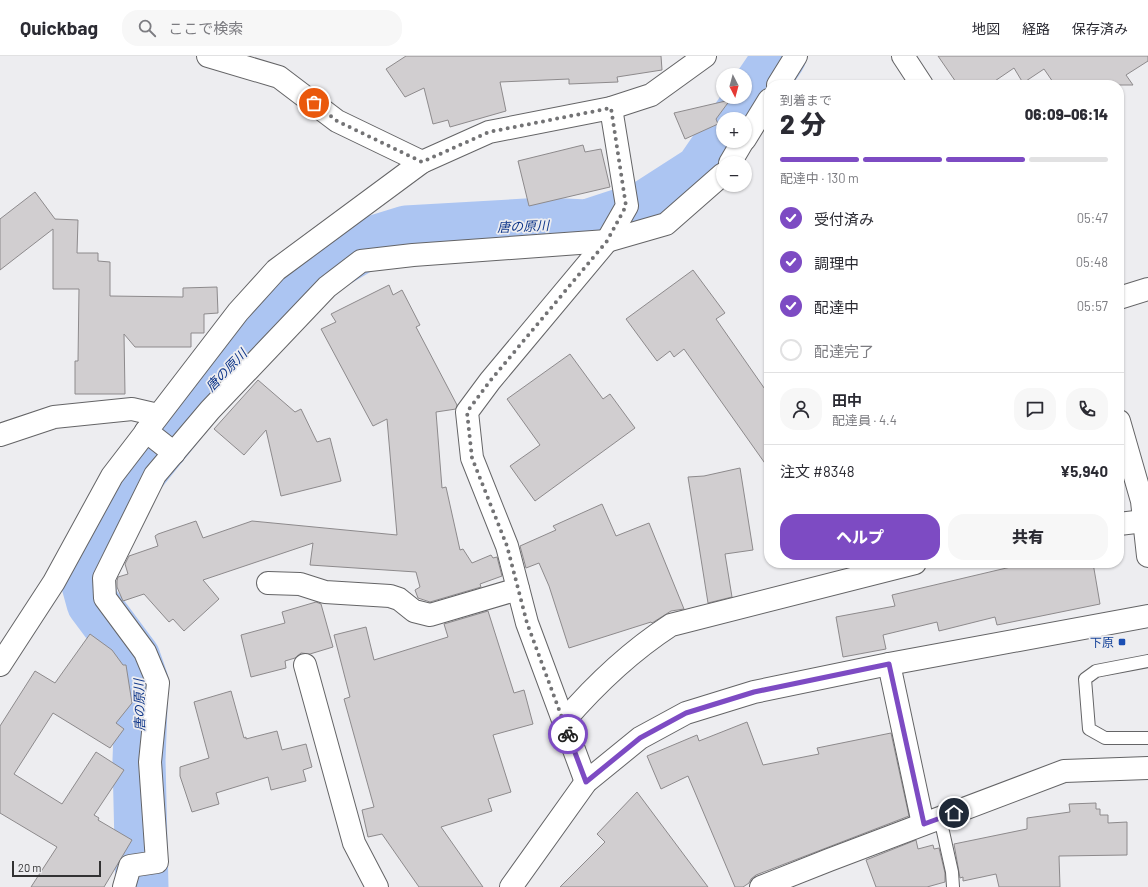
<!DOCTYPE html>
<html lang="ja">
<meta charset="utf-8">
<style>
:root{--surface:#fff;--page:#f7f7f7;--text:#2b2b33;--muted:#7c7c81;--line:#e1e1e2;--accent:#7d4bc3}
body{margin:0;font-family:Barlow,"Noto Sans JP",sans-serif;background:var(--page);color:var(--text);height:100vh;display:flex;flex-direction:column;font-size:15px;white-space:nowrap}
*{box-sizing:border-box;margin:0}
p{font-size:13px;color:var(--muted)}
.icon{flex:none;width:22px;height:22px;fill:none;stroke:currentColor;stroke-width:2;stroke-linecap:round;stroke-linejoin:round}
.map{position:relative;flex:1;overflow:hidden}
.side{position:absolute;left:764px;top:24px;width:360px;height:488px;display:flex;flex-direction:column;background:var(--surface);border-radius:16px;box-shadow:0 1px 3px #0004}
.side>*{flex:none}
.needle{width:26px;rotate:174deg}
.fabs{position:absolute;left:716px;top:12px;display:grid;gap:8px}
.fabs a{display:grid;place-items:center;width:36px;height:36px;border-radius:50%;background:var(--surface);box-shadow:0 1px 3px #0004;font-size:20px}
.scale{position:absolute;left:12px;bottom:10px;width:89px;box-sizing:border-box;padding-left:4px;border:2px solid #323233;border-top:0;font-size:11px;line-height:14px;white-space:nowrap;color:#323233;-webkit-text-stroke:3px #ededf0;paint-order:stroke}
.pin{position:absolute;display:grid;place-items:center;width:34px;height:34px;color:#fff;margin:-17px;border:2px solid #fff;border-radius:50%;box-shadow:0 1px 4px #0007}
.courier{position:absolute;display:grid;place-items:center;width:40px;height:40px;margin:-20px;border:3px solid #7d4bc3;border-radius:50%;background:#fff;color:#222;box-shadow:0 1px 5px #0007}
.head em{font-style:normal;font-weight:800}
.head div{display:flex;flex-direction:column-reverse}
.head{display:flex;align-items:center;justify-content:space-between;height:68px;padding:0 16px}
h1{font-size:26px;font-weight:800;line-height:30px}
.bar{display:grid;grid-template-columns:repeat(4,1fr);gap:6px 4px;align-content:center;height:48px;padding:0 16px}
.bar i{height:5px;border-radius:3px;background:var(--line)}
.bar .selected{background:var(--accent)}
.bar p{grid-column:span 4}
.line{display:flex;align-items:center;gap:10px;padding:0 16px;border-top:1px solid var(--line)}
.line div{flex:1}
.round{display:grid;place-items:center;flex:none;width:42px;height:42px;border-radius:16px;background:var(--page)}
ol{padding:0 16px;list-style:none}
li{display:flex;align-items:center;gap:12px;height:44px}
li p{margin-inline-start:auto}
li .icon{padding:4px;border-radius:50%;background:var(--accent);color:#fff;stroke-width:4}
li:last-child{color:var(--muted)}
li i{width:22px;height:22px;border:2px solid var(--line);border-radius:50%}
.primary-button{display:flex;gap:8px;margin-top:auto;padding:8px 16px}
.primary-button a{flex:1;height:46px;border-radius:16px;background:var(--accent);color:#fff;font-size:16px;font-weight:800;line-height:46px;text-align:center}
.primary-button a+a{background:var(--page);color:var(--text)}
header{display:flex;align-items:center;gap:24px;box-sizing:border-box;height:56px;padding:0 20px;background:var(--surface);border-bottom:1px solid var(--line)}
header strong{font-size:19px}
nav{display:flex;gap:22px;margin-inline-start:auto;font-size:14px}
.search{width:280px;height:36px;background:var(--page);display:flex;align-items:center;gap:10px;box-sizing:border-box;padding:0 14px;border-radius:16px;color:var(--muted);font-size:15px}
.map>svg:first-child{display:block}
</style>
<header>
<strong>Quickbag</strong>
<div class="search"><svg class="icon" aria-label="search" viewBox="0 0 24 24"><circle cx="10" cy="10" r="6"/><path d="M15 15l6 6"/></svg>ここで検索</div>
<nav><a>地図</a><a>経路</a><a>保存済み</a></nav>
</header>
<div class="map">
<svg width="1148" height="831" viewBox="0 0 1148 831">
<rect width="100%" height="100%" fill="#ededf0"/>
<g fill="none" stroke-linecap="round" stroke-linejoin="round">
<g stroke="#acc5f2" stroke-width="53">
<polyline points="737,63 780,0"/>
<polyline points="142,831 139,704 142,625 134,602 93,547 85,518 134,424 202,339 243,294 320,215 364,189 406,176 543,168 587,170 645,151 701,115 723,83"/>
</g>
</g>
<g fill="#d1ced0" stroke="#8d8a8c">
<polygon points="406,0 661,0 662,14 617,21 618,26 569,28 569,23 500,26 506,55 450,71 448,64 433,68 424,32 405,41 386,13"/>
<polygon points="938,0 1148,0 1148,5 1126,19 1133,29 1055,29 1044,13 1023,27 1014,12 989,29 958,29"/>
<polygon points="730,44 716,63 718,68 685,83 674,57"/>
<polygon points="583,89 585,96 601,93 610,131 529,150 518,105"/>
<polygon points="35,136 55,163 78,164 77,197 98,197 98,205 110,206 110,240 183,241 183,232 217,231 218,257 204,258 204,277 191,277 191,291 135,291 124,278 125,338 75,338 75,305 78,305 79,233 53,233 53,173 0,214 0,163"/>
<polygon points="693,214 725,257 716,263 769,339 769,413 684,293 674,301 670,295 657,305 626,263"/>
<polygon points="389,229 393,239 402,234 420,269 416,271 457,349 456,353 436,356 442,432 446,431 460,494 463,493 472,507 491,499 493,502 497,501 502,520 480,528 481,531 430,546 418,542 415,534 420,531 416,516 310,509 313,487 203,524 219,543 184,575 173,563 169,566 144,538 123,545 117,531 117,525 118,521 128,518 125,508 129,500 158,490 155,480 158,478 196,465 203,482 252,465 397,479 387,363 373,370 321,273 336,266 331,258"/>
<polygon points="570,298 603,343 610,338 635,372 535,445 510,410 540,389 507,343"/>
<polygon points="258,324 295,356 301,353 317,386 330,382 341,425 281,440 266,374 244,399 214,373"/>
<polygon points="740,412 753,494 725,498 732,541 708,547 688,421 704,420"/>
<polygon points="602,448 616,480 649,467 684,553 671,555 652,567 651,566 569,592 549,530 539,507 526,512 520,490 556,474 553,470"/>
<polygon points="1015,507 1093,507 1100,548 997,569 995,561 939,575 937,566 883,579 886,593 843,601 836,561 895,550 892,539 1015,510"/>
<polygon points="316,546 321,548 333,591 310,598 301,597 295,602 285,605 286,612 251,621 241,579 285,567 282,556"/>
<polygon points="488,555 514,637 524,634 533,668 493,679 511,736 488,743 492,755 441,771 483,831 419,831 382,778 368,781 362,754 374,751 344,643 350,641 334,579 366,571 374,604 448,581 444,568"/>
<polygon points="90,578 112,594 123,609 126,609 132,647 116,667 124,673 110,692 53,657 14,718 62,748 96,696 124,714 94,759 99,762 98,764 132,784 104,831 31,831 57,791 0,757 0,670 35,615 55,627"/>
<polygon points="231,635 244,682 246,681 246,683 277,675 282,694 306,688 312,711 303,714 306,725 271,734 268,721 216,737 219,748 192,756 180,720 180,711 209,702 194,646"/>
<polygon points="747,666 763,709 819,698 817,692 891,677 909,760 756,819 751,823 749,827 743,831 735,831 688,720 661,733 647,700 697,679 699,685"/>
<polygon points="637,736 708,831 560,831 605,786 597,778"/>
<polygon points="1096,747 1096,753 1100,753 1100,759 1108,759 1108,767 1127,766 1127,799 1059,800 1060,831 999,831 996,818 963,825 963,821 960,822 954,788 1027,773 1027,762 1070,756 1069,748"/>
<polygon points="916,784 918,793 933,789 934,793 939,792 945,817 945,826 927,831 876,831 866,804"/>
</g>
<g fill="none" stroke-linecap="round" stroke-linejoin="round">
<defs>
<g id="service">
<polyline points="1148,605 1096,615 1085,623 1089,673 1105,682 1148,682"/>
<polyline points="940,762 952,816 953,831"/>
</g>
<g id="minor">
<polyline points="208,0 279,21 337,65 422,106"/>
<polyline points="778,29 796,0"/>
<polyline points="745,83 769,44"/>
<polyline points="730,107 743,85"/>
<polyline points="1119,242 1148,233"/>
<polyline points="146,375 174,397"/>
<polyline points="0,379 54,361 132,353 158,359"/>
<polyline points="1119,468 1144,465"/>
<polyline points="268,527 300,528 325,536 390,540 399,543 414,555 430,559 518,533"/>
<polyline points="889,608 923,768"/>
<polyline points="0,609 54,526 112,420 238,256 276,214 422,106 489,76 611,52 651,39 705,0"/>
<polyline points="305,609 354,787 377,831"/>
<path d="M564,665c31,-36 67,-70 107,-96l244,-62"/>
<polyline points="586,726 527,567 507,490 472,402 467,356 490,325 607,185 627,150 611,52"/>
<polyline points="124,831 130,810 157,806 150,706 158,627 145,596 105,542 104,522 155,419 210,354 327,231 361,205 413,199 607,185 666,168 723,118"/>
<polyline points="511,831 586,726 640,682 686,657 754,636 889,608 1148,560"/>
<polyline points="761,831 829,804 1064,715 1148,712"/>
</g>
<g id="secondary">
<polyline points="903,0 922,29"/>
<polyline points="1119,365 1142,445 1148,500"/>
</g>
</defs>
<use href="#service" stroke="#646466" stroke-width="14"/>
<use href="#minor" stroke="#646466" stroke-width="24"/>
<use href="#secondary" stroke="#646466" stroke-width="24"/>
<use href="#service" stroke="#fff" stroke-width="12"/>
<use href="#minor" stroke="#fff" stroke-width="22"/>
<use href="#secondary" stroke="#fff" stroke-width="22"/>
</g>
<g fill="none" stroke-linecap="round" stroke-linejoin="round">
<polyline stroke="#737375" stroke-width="4" stroke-dasharray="0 7.2" points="314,47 337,65 422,106 489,76 611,52 626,150 607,185 490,325 467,356 472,402 507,490 527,567 568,678"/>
<polyline stroke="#7d4bc3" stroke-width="5" points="568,678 586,726 640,682 686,657 754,636 889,608 924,768 954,757"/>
</g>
<rect fill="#1a4fb4" stroke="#ededf0" stroke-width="1.5" x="1118" y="582" width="8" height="8" rx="2"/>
<g text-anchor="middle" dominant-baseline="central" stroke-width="3.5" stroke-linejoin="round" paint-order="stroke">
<g font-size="12" fill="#164399" stroke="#ededf0" text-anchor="end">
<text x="1114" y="586">下原</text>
</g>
<g font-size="13" font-style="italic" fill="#0f378a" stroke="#ededf0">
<text transform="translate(523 170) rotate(-2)">唐の原川</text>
<text transform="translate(226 314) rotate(-46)">唐の原川</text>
<text transform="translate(139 649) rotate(-91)">唐の原川</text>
</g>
</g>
</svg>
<div class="fabs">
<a><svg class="needle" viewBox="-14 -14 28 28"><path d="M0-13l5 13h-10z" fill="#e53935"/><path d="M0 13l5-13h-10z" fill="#7c7c81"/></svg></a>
<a>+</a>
<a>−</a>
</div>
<div class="scale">20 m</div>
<div class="pin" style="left:314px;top:47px;background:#ea580c"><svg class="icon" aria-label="bag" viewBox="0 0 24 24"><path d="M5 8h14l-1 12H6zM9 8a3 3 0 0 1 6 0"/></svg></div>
<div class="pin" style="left:954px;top:757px;background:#1f2937"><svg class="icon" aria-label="home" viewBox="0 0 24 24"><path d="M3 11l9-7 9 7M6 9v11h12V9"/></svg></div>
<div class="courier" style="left:568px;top:678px"><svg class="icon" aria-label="bike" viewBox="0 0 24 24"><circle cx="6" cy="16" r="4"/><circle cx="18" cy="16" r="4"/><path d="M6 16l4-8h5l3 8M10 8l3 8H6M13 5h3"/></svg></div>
<section class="side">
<div class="head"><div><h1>2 分</h1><p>到着まで</p></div><em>06:09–06:14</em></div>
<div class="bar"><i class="selected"></i><i class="selected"></i><i class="selected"></i><i></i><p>配達中 · 130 m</p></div>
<ol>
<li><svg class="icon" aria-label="check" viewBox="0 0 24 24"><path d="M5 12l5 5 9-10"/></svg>受付済み<p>05:47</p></li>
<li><svg class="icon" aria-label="check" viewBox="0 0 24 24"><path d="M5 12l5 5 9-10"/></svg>調理中<p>05:48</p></li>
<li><svg class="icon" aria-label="check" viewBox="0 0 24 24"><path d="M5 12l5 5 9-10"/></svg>配達中<p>05:57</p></li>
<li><i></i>配達完了</li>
</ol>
<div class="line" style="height:72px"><a class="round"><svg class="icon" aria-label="person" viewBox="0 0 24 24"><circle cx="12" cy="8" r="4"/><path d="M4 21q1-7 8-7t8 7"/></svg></a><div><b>田中</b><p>配達員 · 4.4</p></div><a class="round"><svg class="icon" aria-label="chat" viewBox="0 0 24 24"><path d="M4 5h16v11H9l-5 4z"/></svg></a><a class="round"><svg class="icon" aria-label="phone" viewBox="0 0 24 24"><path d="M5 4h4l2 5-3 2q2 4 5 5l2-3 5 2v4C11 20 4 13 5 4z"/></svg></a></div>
<div class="line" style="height:52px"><div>注文 #8348</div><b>¥5,940</b></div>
<div class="primary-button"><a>ヘルプ</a><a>共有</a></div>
</section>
</div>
